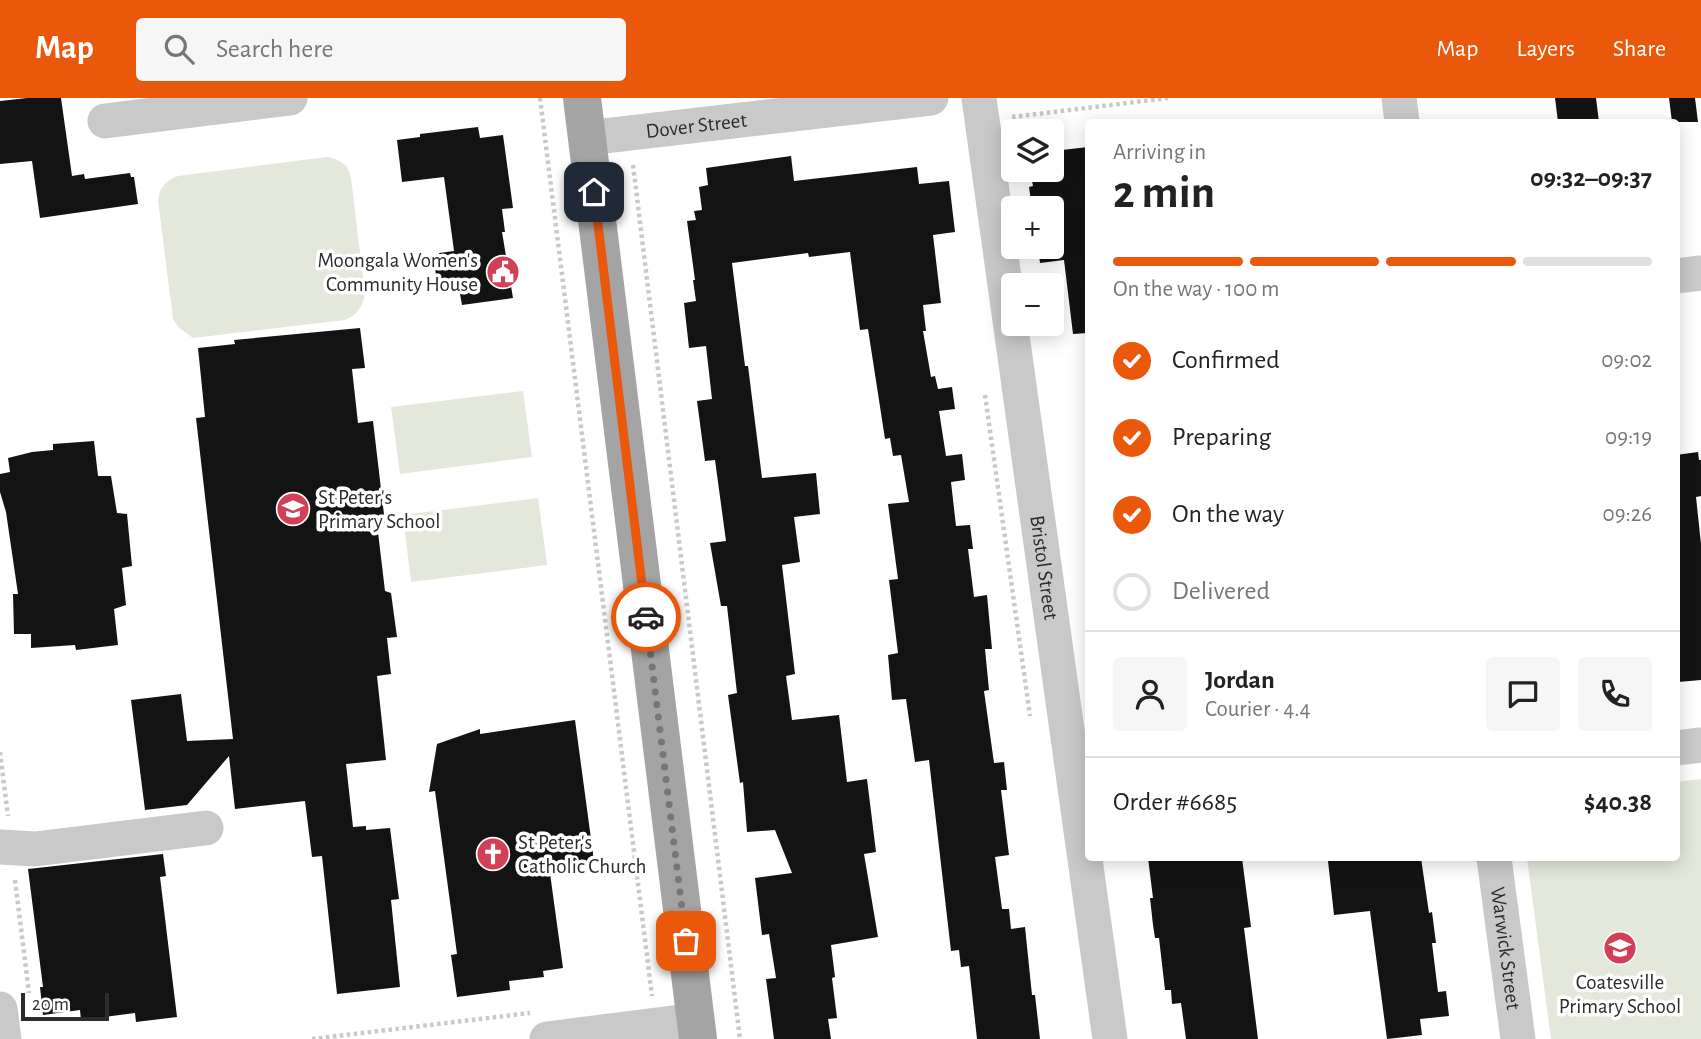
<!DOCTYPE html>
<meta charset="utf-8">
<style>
:root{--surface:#fff;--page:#f6f6f6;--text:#222;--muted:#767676;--line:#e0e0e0;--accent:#ea580c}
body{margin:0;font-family:"Alegreya Sans",sans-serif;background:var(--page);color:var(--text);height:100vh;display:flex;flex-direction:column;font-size:26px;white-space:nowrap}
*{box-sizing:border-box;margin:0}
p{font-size:23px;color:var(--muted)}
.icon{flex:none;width:38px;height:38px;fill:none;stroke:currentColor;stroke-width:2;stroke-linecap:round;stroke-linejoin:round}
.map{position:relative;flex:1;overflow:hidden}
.panel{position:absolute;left:1085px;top:21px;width:595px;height:742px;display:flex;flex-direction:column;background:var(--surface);border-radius:7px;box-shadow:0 4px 18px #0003}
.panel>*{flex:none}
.controls{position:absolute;left:1001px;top:21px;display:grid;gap:14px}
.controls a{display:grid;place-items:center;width:63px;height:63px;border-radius:7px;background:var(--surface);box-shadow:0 4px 18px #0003;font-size:35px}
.scale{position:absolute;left:21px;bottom:18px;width:88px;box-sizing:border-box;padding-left:7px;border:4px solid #2c2c2c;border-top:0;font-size:19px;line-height:24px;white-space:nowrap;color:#2c2c2c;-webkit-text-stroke:5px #fff;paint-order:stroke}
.pin{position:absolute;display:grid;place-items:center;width:60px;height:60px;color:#fff;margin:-30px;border-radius:14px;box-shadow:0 4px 10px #0006}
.courier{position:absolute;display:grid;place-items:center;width:70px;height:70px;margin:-35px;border:5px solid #ea580c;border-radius:50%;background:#fff;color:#222;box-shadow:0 2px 9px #0007}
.headline em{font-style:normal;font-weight:600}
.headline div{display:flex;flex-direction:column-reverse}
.headline{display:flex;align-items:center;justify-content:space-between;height:119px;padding:0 28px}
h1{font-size:46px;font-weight:600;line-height:52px}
.bar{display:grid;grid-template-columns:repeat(4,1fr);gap:10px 7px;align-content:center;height:84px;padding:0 28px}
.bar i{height:9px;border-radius:5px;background:var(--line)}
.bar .active{background:var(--accent)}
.bar p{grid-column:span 4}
.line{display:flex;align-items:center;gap:18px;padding:0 28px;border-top:2px solid var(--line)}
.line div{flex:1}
.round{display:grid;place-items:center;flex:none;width:74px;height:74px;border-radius:7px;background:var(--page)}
ol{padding:0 28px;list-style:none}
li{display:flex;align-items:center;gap:21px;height:77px}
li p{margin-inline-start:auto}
li .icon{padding:7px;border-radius:50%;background:var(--accent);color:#fff;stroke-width:4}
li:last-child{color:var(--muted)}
li i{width:38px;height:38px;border:4px solid var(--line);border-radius:50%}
header{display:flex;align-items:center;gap:42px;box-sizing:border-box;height:98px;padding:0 35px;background:var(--accent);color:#fff}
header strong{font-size:33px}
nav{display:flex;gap:38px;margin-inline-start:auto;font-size:24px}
.search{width:490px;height:63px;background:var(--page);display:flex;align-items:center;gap:18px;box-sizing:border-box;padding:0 24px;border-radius:7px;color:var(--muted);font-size:26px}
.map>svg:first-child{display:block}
</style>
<header>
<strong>Map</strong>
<div class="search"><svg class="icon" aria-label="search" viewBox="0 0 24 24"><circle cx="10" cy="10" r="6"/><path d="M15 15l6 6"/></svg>Search here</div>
<nav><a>Map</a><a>Layers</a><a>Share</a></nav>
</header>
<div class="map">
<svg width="1701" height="941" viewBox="0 0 1701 941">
<rect width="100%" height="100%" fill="#fff"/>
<g fill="#e3e8db">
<path d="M327,59c14,3 21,7 24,21l14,116c-3,14 -7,20 -20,26l-152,18 -15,-11 -5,-8 -15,-119c2,-14 8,-19 20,-24z"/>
<polygon points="523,293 532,359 400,376 391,309"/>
<polygon points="538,400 547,467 411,484 403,417"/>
<polygon points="1701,681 1701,941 1551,941 1527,760 1676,760 1677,684"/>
</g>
<g fill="#131313">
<polygon points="27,0 61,0 72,78 84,76 85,81 130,75 131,79 134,79 138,106 40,120 32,63 0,66 0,3"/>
<polygon points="1555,0 1596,0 1599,24 1558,24"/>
<polygon points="1669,0 1695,0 1698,24 1672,24"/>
<polygon points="478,29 480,40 503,37 513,110 502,111 505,134 502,134 513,200 462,207 458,185 438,188 434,165 438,165 439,155 454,153 444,79 402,84 397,42 420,39 420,36"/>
<polygon points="1088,49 1088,235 1073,236 1064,162 1040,165 1038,149 1052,149 1052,110 1032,110 1029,89 1033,88 1030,72 1052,72 1052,59 1062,57 1062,52"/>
<polygon points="791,58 794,83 917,69 919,86 949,83 955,134 933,137 941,205 923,207 926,233 923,233 931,279 935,278 938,291 952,289 955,311 939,313 946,358 962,356 965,382 951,384 956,428 970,427 973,451 968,451 974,499 987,497 992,551 985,551 989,592 984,593 994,665 1004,664 1007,692 1001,692 1009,757 995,759 1002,811 1009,811 1011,831 1025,829 1032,897 1035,897 1040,941 977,941 969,868 961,869 959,852 951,853 929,662 915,664 906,601 892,602 888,557 898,555 889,482 898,481 888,406 909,404 901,357 893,358 890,340 885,341 868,231 860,232 850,154 809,159 808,155 732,165 745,268 748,268 762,380 816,375 820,416 794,419 800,464 782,467 795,576 786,578 792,622 839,617 847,684 867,681 876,754 864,756 878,839 831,847 835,879 832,880 837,920 828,921 831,941 774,941 766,881 776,880 769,836 762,837 755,780 792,775 775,732 747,734 743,684 740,685 728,597 737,595 727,508 721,508 710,445 726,443 715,362 705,363 697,303 712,301 706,248 689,250 684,205 696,203 693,182 695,182 687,123 696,122 694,113 702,112 699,89 708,87 706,70"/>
<polygon points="360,230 365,270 352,271 358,325 373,323 385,425 377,426 385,493 391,495 397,539 387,540 391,576 377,578 386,662 346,666 353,729 366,728 366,732 390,730 399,801 391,802 400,889 337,896 322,758 312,759 305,703 235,711 229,658 187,707 145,712 131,602 181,596 187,643 233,641 196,320 205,319 198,250 235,246 234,242"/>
<polygon points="94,343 98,378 111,378 117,415 127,416 132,468 122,470 126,507 114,511 118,547 76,552 75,547 31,550 31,536 14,536 13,496 18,496 6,414 0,394 0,376 10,374 8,360 32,354 53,352 53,346"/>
<polygon points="1698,354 1699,362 1701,362 1701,398 1696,399 1701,446 1701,582 1678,584 1676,568 1676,357"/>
<polygon points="575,622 594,763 549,768 563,870 543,873 544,879 509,883 510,892 457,899 451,857 457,856 435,693 429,694 437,646 480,631 480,636"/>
<polygon points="163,756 166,778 160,779 177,919 136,924 135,915 81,922 80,912 43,917 40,889 43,889 28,771"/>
<polygon points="1148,760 1242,760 1251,829 1244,830 1258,941 1186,941 1181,905 1172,906 1171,892 1165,892 1159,840 1155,840 1153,827 1150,800 1153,800"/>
<polygon points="1356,760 1421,760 1429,815 1432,814 1436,845 1432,845 1438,894 1446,893 1449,918 1420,921 1422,937 1387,941 1370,813 1334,817 1328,763"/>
</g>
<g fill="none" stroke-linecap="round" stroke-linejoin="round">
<g stroke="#c9c9c9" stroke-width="4.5" stroke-dasharray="3.5 3.5" stroke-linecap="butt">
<polyline points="540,0 652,898"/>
<polyline points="1012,19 1168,0"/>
<polyline points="633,67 740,941"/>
<polyline points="985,297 1030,618"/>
<polyline points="0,654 8,718"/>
<polyline points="15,782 29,895"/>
<polyline points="312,941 530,915"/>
</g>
<g stroke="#c9c9c9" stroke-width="35">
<path id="s1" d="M979,0l131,941"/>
<polyline points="1399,0 1402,24"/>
<polyline points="105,23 290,0"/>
<path id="s2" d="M587,40l344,-40"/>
<polyline points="1676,178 1701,175"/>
<polyline points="1676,650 1701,647"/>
<polyline points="0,749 35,751 206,730"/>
<path id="s3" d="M1494,760l24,181"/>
<polyline points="0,911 4,941"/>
<polyline points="547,941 696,922"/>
</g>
<polyline stroke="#a4a4a4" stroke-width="38" points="582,0 698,941"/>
</g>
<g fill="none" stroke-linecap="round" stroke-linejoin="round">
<polyline stroke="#767676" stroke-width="7" stroke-dasharray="0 12.6" points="646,519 686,843"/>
<polyline stroke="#ea580c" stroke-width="9" points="594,94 646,519"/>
</g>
<defs>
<symbol id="civic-disc" viewBox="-11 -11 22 22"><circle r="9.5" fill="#d14056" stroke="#fff"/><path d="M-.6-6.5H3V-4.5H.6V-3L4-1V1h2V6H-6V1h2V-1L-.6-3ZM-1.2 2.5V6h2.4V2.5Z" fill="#fff"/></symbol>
<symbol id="school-disc" viewBox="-11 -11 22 22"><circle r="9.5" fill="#d14056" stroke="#fff"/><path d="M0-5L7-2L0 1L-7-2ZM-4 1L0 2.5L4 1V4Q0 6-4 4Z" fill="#fff"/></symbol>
<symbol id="church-disc" viewBox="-11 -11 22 22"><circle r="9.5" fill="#d14056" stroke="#fff"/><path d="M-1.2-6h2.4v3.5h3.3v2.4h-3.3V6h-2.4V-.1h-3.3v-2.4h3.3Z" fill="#fff"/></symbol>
</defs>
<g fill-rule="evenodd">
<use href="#civic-disc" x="484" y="155" width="38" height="38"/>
<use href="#school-disc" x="274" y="392" width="38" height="38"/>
<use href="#church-disc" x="474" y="737" width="38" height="38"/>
<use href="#school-disc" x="1601" y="831" width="38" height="38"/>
</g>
<g text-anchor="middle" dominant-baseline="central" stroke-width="7" stroke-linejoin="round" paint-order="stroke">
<g font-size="21" fill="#2c2c2c" stroke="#fff">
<text stroke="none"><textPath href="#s2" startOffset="110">Dover Street</textPath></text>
<text stroke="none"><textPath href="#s1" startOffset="474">Bristol Street</textPath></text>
<text stroke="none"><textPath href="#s3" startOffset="91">Warwick Street</textPath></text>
</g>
<g font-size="21" fill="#2c2c2c" stroke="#fff" text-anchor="start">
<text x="478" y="162" text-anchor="end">Moongala Women's<tspan x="478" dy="24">Community House</tspan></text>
<text x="318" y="399">St Peter's<tspan x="318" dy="24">Primary School</tspan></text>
<text x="518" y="744">St Peter's<tspan x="518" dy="24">Catholic Church</tspan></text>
<text x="1620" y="884" text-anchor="middle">Coatesville<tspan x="1620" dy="24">Primary School</tspan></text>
</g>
</g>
</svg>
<div class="controls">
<a><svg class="icon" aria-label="layers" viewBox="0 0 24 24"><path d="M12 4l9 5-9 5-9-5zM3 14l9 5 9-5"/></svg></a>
<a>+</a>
<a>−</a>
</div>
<div class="scale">20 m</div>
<div class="pin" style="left:686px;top:843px;background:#ea580c"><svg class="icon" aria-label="bag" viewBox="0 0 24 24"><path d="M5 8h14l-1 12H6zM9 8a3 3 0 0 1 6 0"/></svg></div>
<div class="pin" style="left:594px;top:94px;background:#1f2937"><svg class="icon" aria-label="home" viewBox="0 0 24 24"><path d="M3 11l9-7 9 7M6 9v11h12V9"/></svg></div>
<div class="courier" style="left:646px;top:519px"><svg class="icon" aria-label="car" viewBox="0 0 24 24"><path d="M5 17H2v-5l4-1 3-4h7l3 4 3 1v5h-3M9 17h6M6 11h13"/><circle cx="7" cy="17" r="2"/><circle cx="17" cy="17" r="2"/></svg></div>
<section class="panel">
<div class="headline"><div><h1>2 min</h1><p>Arriving in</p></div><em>09:32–09:37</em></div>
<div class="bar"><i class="active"></i><i class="active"></i><i class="active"></i><i></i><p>On the way · 100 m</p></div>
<ol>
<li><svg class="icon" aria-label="check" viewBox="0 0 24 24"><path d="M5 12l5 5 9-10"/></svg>Confirmed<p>09:02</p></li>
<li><svg class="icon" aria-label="check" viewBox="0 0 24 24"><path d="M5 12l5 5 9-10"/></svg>Preparing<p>09:19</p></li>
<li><svg class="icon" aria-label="check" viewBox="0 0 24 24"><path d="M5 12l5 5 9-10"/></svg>On the way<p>09:26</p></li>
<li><i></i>Delivered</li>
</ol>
<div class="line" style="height:126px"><a class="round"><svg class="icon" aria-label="person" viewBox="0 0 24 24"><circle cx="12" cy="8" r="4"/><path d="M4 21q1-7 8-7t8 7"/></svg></a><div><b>Jordan</b><p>Courier · 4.4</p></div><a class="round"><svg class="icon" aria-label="chat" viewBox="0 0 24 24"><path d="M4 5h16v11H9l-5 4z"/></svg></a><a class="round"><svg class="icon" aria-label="phone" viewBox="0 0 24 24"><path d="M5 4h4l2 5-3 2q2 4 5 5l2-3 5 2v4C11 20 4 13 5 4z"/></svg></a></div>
<div class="line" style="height:91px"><div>Order #6685</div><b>$40.38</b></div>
</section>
</div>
